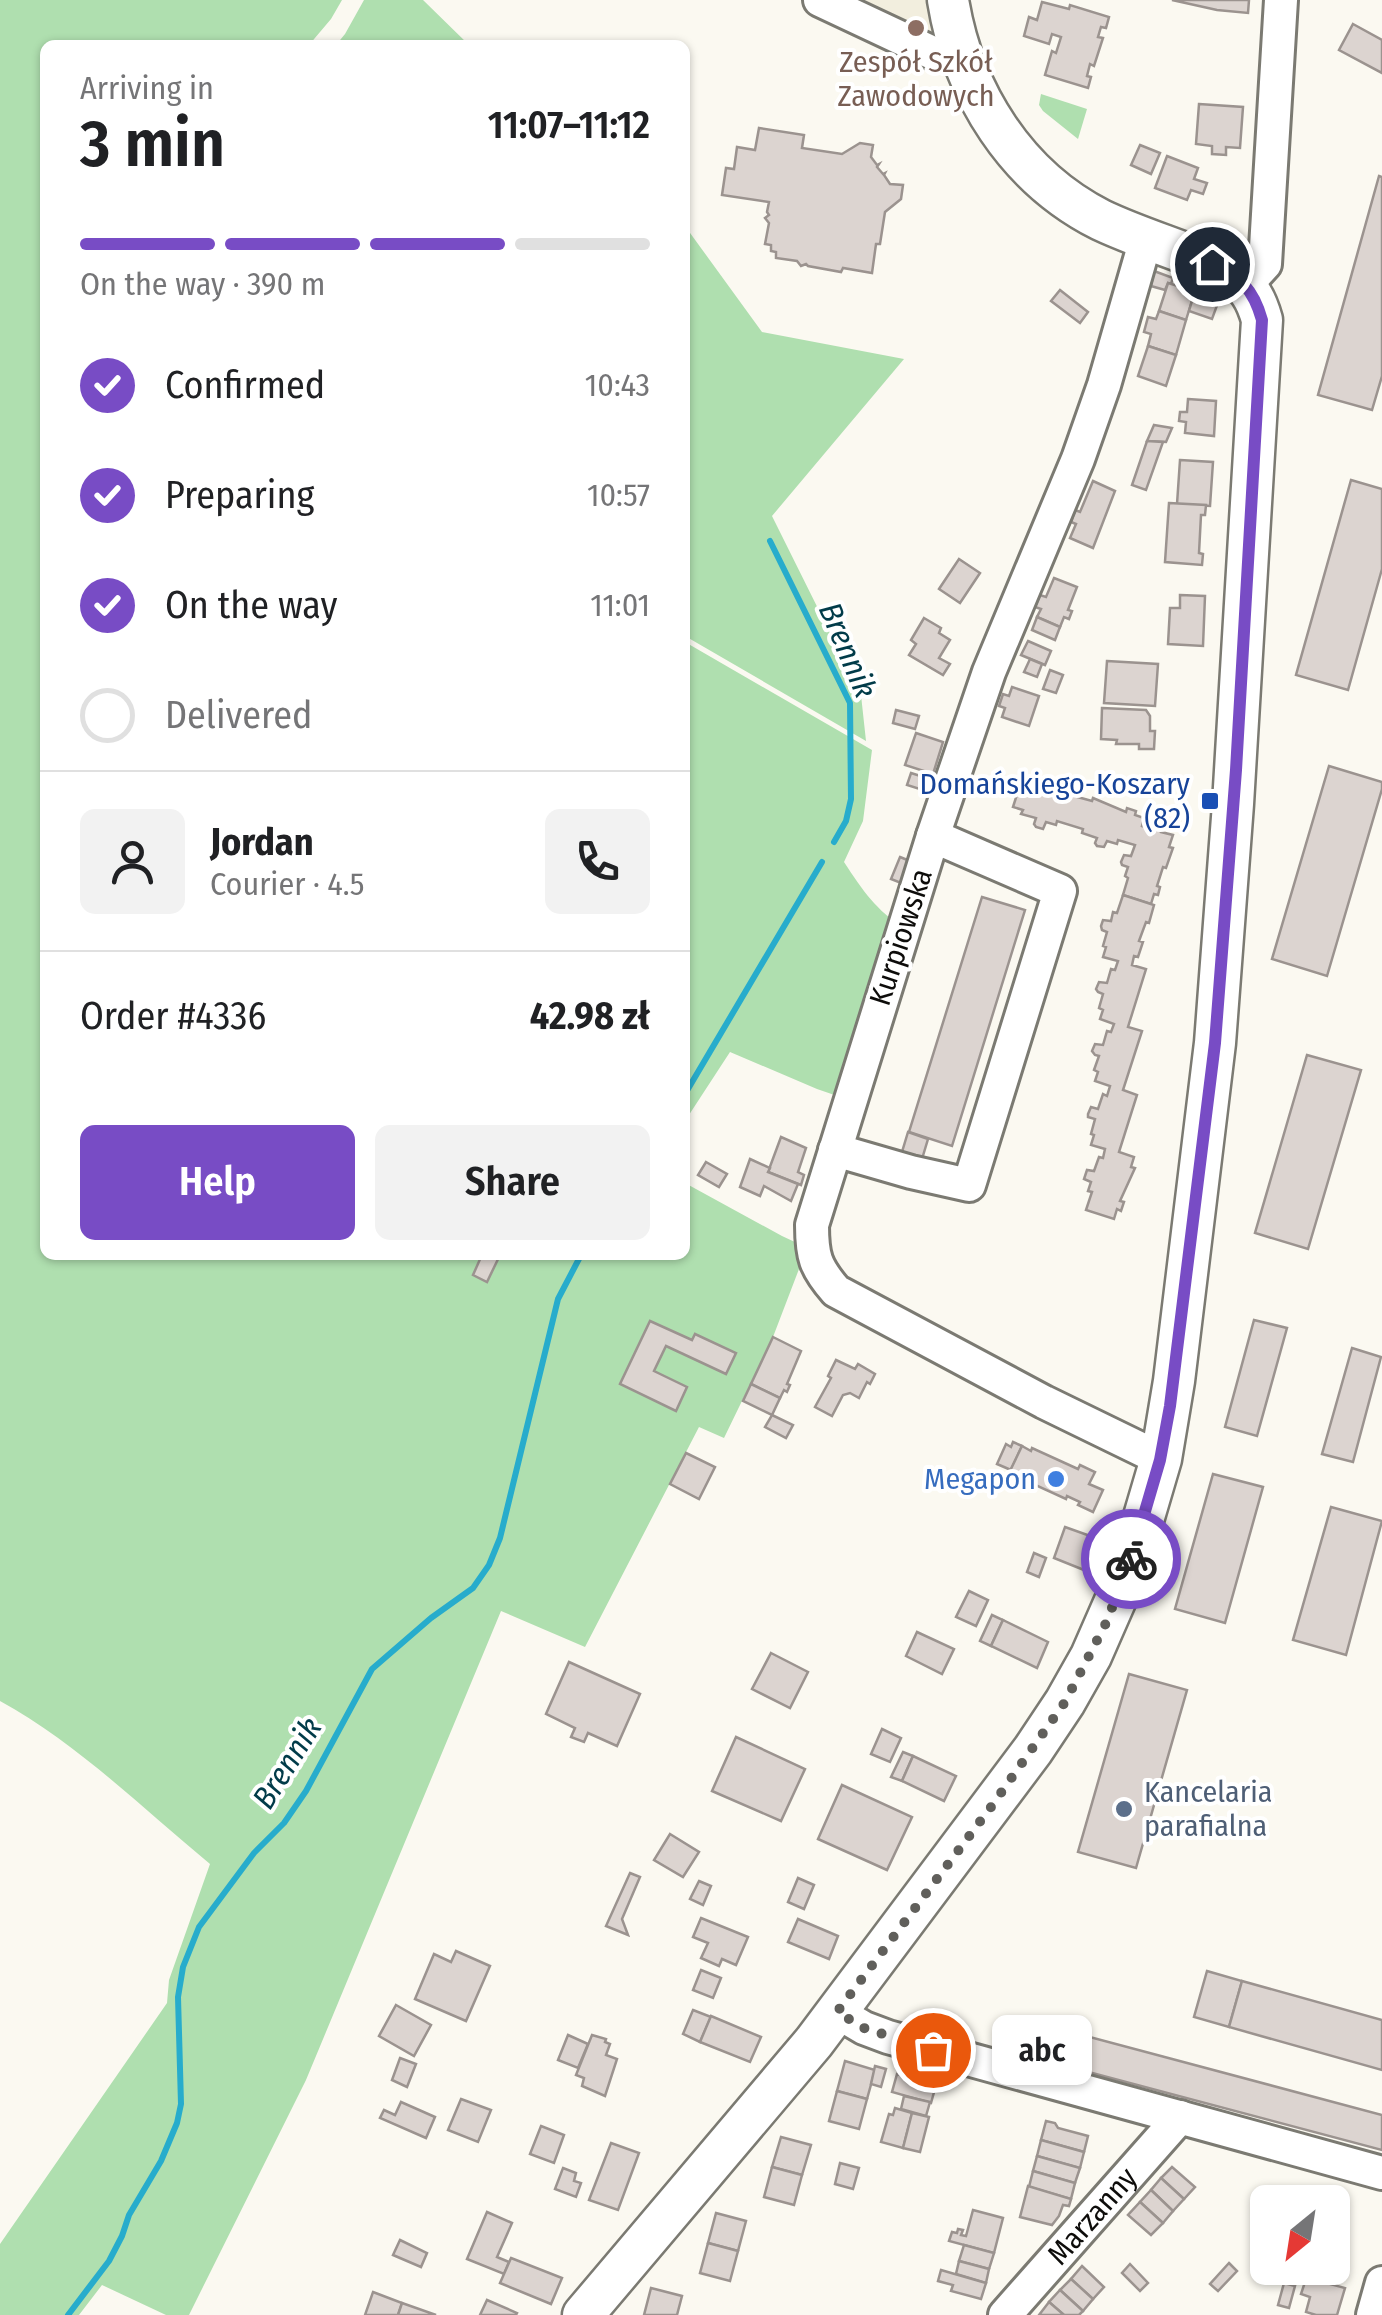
<!DOCTYPE html>
<meta charset="utf-8">
<style>
:root{--surface:#fff;--page:#f2f2f2;--text:#202124;--muted:#757577;--line:#e0e0e0;--accent:#784cc5}
body{margin:0;font-family:"Fira Sans Condensed",sans-serif;background:var(--page);color:var(--text);height:100vh;display:flex;flex-direction:column;font-size:38px;white-space:nowrap}
*{box-sizing:border-box;margin:0}
p{font-size:32px;color:var(--muted)}
.icon{flex:none;width:55px;height:55px;fill:none;stroke:currentColor;stroke-width:2;stroke-linecap:round;stroke-linejoin:round}
.map{position:relative;flex:1;overflow:hidden}
.side{position:absolute;left:40px;top:40px;width:650px;height:1220px;display:flex;flex-direction:column;background:var(--surface);border-radius:15px;box-shadow:0 2px 8px #0004}
.side>*{flex:none}
.needle{width:65px;rotate:210deg}
.tools{position:absolute;left:1250px;top:2185px;display:grid;gap:20px}
.tools a{display:grid;place-items:center;width:100px;height:100px;border-radius:15px;background:var(--surface);box-shadow:0 2px 8px #0004;font-size:50px}
.pin{position:absolute;display:grid;place-items:center;width:85px;height:85px;color:#fff;margin:-42px;border:5px solid #fff;border-radius:50%;box-shadow:0 2px 10px #0007}
.courier{position:absolute;display:grid;place-items:center;width:100px;height:100px;margin:-50px;border:8px solid #784cc5;border-radius:50%;background:#fff;color:#222;box-shadow:0 2px 12px #0007}
.bubble{position:absolute;height:70px;border-radius:15px;background:var(--surface);box-shadow:0 2px 8px #0004;font-size:32px;font-weight:600;line-height:70px;text-align:center}
.head em{font-style:normal;font-weight:600}
.head div{display:flex;flex-direction:column-reverse}
.head{display:flex;align-items:center;justify-content:space-between;height:170px;padding:0 40px}
h1{font-size:65px;font-weight:600;line-height:75px}
.bar{display:grid;grid-template-columns:repeat(4,1fr);gap:15px 10px;align-content:center;height:120px;padding:0 40px}
.bar i{height:12px;border-radius:8px;background:var(--line)}
.bar .current{background:var(--accent)}
.bar p{grid-column:span 4}
.line{display:flex;align-items:center;gap:25px;padding:0 40px;border-top:2px solid var(--line)}
.line div{flex:1}
.round{display:grid;place-items:center;flex:none;width:105px;height:105px;border-radius:15px;background:var(--page)}
ol{padding:0 40px;list-style:none}
li{display:flex;align-items:center;gap:30px;height:110px}
li p{margin-inline-start:auto}
li .icon{padding:10px;border-radius:50%;background:var(--accent);color:#fff;stroke-width:4}
li:last-child{color:var(--muted)}
li i{width:55px;height:55px;border:5px solid var(--line);border-radius:50%}
.button{display:flex;gap:20px;margin-top:auto;padding:20px 40px}
.button a{flex:1;height:115px;border-radius:15px;background:var(--accent);color:#fff;font-size:40px;font-weight:600;line-height:115px;text-align:center}
.button a+a{background:var(--page);color:var(--text)}
.map>svg:first-child{display:block}
</style>
<div class="map">
<svg width="1382" height="2315" viewBox="0 0 1382 2315">
<rect width="100%" height="100%" fill="#fbf9f1"/>
<polygon fill="#f2eede" points="820,0 948,0 960,53"/>
<g fill="#afdfaf">
<path d="M0,0h342l-11,19 -22,26h-264v1210h640v-72l97,53 30,14 -13,19 -26,68 -49,101 -25,-11 -114,220 -84,-36 -195,469 -117,235h-23l-64,-30 -23,30h-79v-71l167,-241 2,-23 41,-116c-69,-57 -132,-120 -210,-163z"/>
<polygon points="364,0 423,0 469,45 336,45 345,34"/>
<polygon points="1041,94 1087,109 1078,139 1043,111 1039,105"/>
<polygon points="685,226 762,332 904,359 772,516 861,695 866,741 685,636"/>
<path d="M685,642l187,108 -9,71 -19,41c19,29 32,48 61,67l-56,171 -32,-11 -87,-37 -45,69z"/>
</g>
<g fill="none" stroke-linecap="round" stroke-linejoin="round">
<g stroke="#27accc" stroke-width="6">
<polyline points="770,541 850,703 851,799 846,821 834,842"/>
<polyline points="685,1094 822,862"/>
<polyline points="68,2315 109,2261 122,2236 129,2215 161,2161 177,2123 181,2104 178,1997 183,1967 199,1927 254,1853 284,1823 306,1791 372,1669 431,1618 473,1588 489,1565 500,1538 558,1299 581,1255"/>
</g>
</g>
<g fill="#dcd4d0" stroke="#9b938f" stroke-width="2.5">
<polygon points="1172,0 1249,0 1248,13 1217,10"/>
<polygon points="1042,2 1069,9 1070,5 1109,17 1106,28 1101,27 1098,37 1103,38 1094,66 1090,64 1087,76 1091,77 1088,88 1045,75 1052,51 1056,53 1061,37 1052,34 1049,44 1024,36 1029,17 1037,20"/>
<polygon points="1353,24 1382,40 1382,73 1339,50"/>
<polygon points="1199,104 1243,107 1240,148 1226,147 1226,155 1212,154 1212,146 1196,144"/>
<polygon points="759,128 804,135 802,148 842,154 860,143 873,145 871,157 877,165 879,164 877,167 883,174 885,173 884,175 890,184 903,185 901,199 885,212 880,244 876,244 872,273 843,268 841,272 808,266 806,264 801,266 797,261 776,258 776,252 771,251 771,245 765,244 769,223 765,218 769,215 767,212 769,202 722,195 726,168 734,169 737,147 755,150"/>
<polygon points="1140,145 1160,153 1151,174 1131,165"/>
<polygon points="1167,156 1198,168 1194,179 1207,183 1203,194 1191,190 1187,200 1155,188"/>
<polygon points="1379,176 1382,177 1382,376 1372,410 1318,395"/>
<polygon points="1154,271 1173,278 1171,284 1168,283 1165,290 1151,286"/>
<polygon points="1168,283 1195,291 1186,320 1159,311"/>
<polygon points="1060,290 1088,312 1080,323 1051,301"/>
<polygon points="1195,291 1219,300 1212,319 1189,311"/>
<polygon points="1159,311 1186,320 1176,355 1148,346 1151,334 1144,332 1148,317 1156,319"/>
<polygon points="1148,346 1176,355 1166,386 1138,376"/>
<polygon points="1188,399 1216,401 1214,436 1185,433 1186,422 1179,421 1180,412 1187,412"/>
<polygon points="1154,425 1172,428 1166,442 1147,441"/>
<polygon points="1147,441 1163,442 1146,490 1132,485"/>
<polygon points="1180,460 1213,462 1210,506 1177,504"/>
<polygon points="1351,480 1382,489 1382,569 1348,690 1296,675"/>
<polygon points="1093,481 1115,491 1093,548 1070,538 1076,524 1071,522 1075,510 1080,512"/>
<polygon points="1169,503 1206,505 1205,515 1201,515 1199,553 1203,554 1202,565 1165,562"/>
<polygon points="959,559 980,573 960,603 939,589"/>
<polygon points="1054,578 1077,587 1068,610 1072,611 1069,619 1064,617 1060,627 1037,617 1041,609 1035,607 1040,595 1046,597"/>
<polygon points="1180,595 1205,596 1203,646 1168,644 1170,608 1180,608"/>
<polygon points="1037,617 1060,627 1055,640 1032,630"/>
<polygon points="924,618 941,628 939,633 950,640 939,658 950,664 943,675 909,655 916,644 911,640"/>
<polygon points="1028,641 1051,651 1045,665 1021,655"/>
<polygon points="1030,659 1042,664 1037,677 1024,672"/>
<polygon points="1107,661 1158,664 1155,706 1104,703"/>
<polygon points="1050,670 1063,675 1056,693 1043,689"/>
<polygon points="1012,687 1039,696 1029,726 1002,717 1005,708 999,706 1003,694 1009,696"/>
<polygon points="1102,708 1146,710 1150,716 1150,731 1155,731 1154,749 1139,749 1139,744 1116,744 1117,740 1101,739"/>
<polygon points="896,710 919,716 915,729 893,723"/>
<polygon points="916,733 943,742 933,774 905,765"/>
<polygon points="1329,766 1382,782 1382,789 1327,976 1272,959"/>
<polygon points="911,773 930,779 926,791 907,785"/>
<polygon points="1032,778 1065,792 1066,789 1075,792 1074,796 1092,801 1093,798 1126,812 1127,808 1136,811 1135,815 1144,818 1142,826 1150,828 1151,825 1162,828 1161,832 1173,835 1169,847 1173,848 1166,868 1163,867 1157,886 1160,887 1158,895 1154,894 1151,904 1123,895 1128,878 1125,876 1128,867 1122,865 1121,862 1124,855 1131,856 1135,845 1118,840 1117,844 1107,841 1104,847 1097,846 1095,843 1097,838 1082,833 1083,829 1057,821 1056,825 1046,822 1043,829 1036,827 1034,824 1036,818 1021,814 1023,810 1013,807 1022,779 1031,782"/>
<polygon points="900,857 915,863 906,885 891,879"/>
<polygon points="1123,895 1154,905 1149,923 1146,922 1139,941 1143,942 1138,957 1134,956 1132,965 1146,969 1128,1027 1142,1031 1123,1090 1137,1095 1119,1152 1134,1157 1131,1167 1135,1168 1120,1201 1124,1202 1121,1211 1117,1209 1114,1219 1086,1210 1092,1192 1088,1191 1091,1182 1084,1179 1087,1170 1094,1171 1099,1157 1103,1158 1105,1149 1091,1145 1094,1135 1091,1134 1095,1119 1088,1117 1088,1114 1091,1107 1098,1109 1103,1094 1107,1096 1110,1086 1095,1081 1098,1072 1094,1070 1099,1056 1095,1055 1092,1051 1095,1044 1103,1045 1107,1031 1111,1032 1114,1024 1100,1019 1103,1010 1099,1008 1103,994 1098,992 1096,989 1099,982 1107,983 1111,969 1115,970 1118,961 1103,957 1106,947 1103,946 1107,932 1102,930 1101,926 1103,920 1111,921 1113,912 1117,913"/>
<polygon points="982,897 1025,910 952,1146 909,1132"/>
<polygon points="1307,1055 1361,1070 1308,1249 1255,1233"/>
<polygon points="908,1132 928,1139 922,1159 902,1152"/>
<polygon points="781,1137 806,1148 798,1172 804,1175 801,1185 768,1172"/>
<polygon points="750,1159 770,1168 768,1172 798,1184 791,1201 764,1186 760,1196 740,1187"/>
<polygon points="706,1162 727,1174 719,1187 698,1175"/>
<polygon points="478,1255 500,1255 487,1282 473,1275 481,1257"/>
<polygon points="1254,1320 1287,1328 1257,1436 1225,1427"/>
<polygon points="650,1321 692,1340 695,1334 736,1353 726,1374 666,1346 654,1371 687,1387 676,1411 620,1384"/>
<polygon points="773,1337 801,1351 787,1384 790,1385 787,1392 784,1390 780,1398 751,1384"/>
<polygon points="1352,1348 1381,1357 1353,1462 1322,1454"/>
<polygon points="836,1360 855,1369 858,1364 875,1374 870,1384 867,1382 859,1398 850,1393 843,1395 832,1416 815,1407 831,1378 828,1376"/>
<polygon points="751,1384 780,1398 772,1415 743,1401"/>
<polygon points="772,1415 793,1425 786,1438 765,1427"/>
<polygon points="1013,1442 1022,1446 1011,1470 997,1464 1006,1444 1011,1447"/>
<polygon points="1022,1446 1031,1451 1032,1448 1078,1469 1080,1465 1095,1472 1089,1484 1103,1490 1093,1512 1078,1505 1080,1502 1067,1496 1066,1499 1009,1473"/>
<polygon points="686,1453 715,1467 699,1499 670,1484"/>
<polygon points="1213,1474 1263,1487 1225,1623 1175,1609"/>
<polygon points="1331,1507 1382,1521 1346,1655 1293,1640"/>
<polygon points="1065,1527 1096,1538 1084,1570 1054,1558"/>
<polygon points="1034,1553 1046,1558 1039,1577 1027,1572"/>
<polygon points="969,1591 988,1600 976,1626 956,1617"/>
<polygon points="992,1615 1003,1620 991,1646 980,1641"/>
<polygon points="1003,1620 1048,1642 1037,1668 991,1646"/>
<polygon points="917,1632 954,1649 942,1674 906,1656"/>
<polygon points="771,1653 808,1672 790,1708 752,1689"/>
<polygon points="569,1662 640,1694 617,1746 588,1733 584,1742 571,1737 575,1728 546,1714"/>
<polygon points="1129,1674 1187,1690 1136,1868 1078,1852"/>
<polygon points="882,1729 901,1738 890,1762 871,1754"/>
<polygon points="736,1737 805,1769 781,1821 712,1791"/>
<polygon points="903,1752 913,1756 902,1781 891,1777"/>
<polygon points="913,1756 956,1776 944,1801 902,1781"/>
<polygon points="842,1785 912,1817 887,1870 818,1839"/>
<polygon points="670,1834 699,1852 683,1877 654,1860"/>
<polygon points="630,1873 640,1877 622,1919 628,1935 606,1926"/>
<polygon points="798,1878 814,1885 804,1909 788,1902"/>
<polygon points="699,1881 711,1886 703,1905 690,1899"/>
<polygon points="701,1918 748,1937 736,1965 722,1959 719,1966 701,1958 708,1943 693,1937"/>
<polygon points="798,1919 838,1936 829,1959 788,1942"/>
<polygon points="456,1951 490,1966 466,2021 415,1999 434,1954 451,1962"/>
<polygon points="701,1970 721,1978 713,1998 693,1990"/>
<polygon points="1207,1971 1242,1981 1229,2027 1194,2017"/>
<polygon points="1242,1981 1382,2020 1382,2070 1229,2027"/>
<polygon points="396,2005 431,2025 414,2056 379,2036"/>
<polygon points="693,2010 711,2017 700,2042 683,2034"/>
<polygon points="711,2016 761,2037 750,2062 700,2042"/>
<polygon points="1041,2024 1382,2115 1382,2150 1032,2057"/>
<polygon points="568,2035 588,2044 578,2068 558,2060"/>
<polygon points="592,2035 606,2039 605,2042 610,2044 606,2055 617,2059 605,2096 582,2086 584,2078 576,2075"/>
<polygon points="400,2058 416,2064 407,2087 392,2080"/>
<polygon points="845,2061 875,2070 867,2099 837,2091"/>
<polygon points="875,2066 886,2069 881,2087 871,2084"/>
<polygon points="897,2074 936,2085 931,2103 892,2092"/>
<polygon points="837,2091 867,2099 859,2129 829,2121"/>
<polygon points="904,2096 930,2102 926,2116 901,2109"/>
<polygon points="461,2099 491,2110 478,2142 448,2130"/>
<polygon points="401,2102 435,2117 426,2138 380,2118 384,2110 395,2115"/>
<polygon points="895,2108 912,2113 903,2148 881,2142 889,2114 893,2115"/>
<polygon points="912,2113 929,2117 920,2152 903,2148"/>
<polygon points="1046,2121 1055,2123 1058,2128 1088,2136 1084,2152 1041,2140"/>
<polygon points="541,2126 564,2135 554,2163 530,2154"/>
<polygon points="781,2137 811,2145 802,2175 772,2167"/>
<polygon points="1041,2140 1084,2152 1080,2168 1037,2156"/>
<polygon points="611,2143 639,2153 618,2210 589,2200"/>
<polygon points="1037,2156 1080,2168 1075,2183 1033,2171"/>
<polygon points="840,2163 859,2168 853,2189 835,2184"/>
<polygon points="772,2167 802,2175 794,2205 764,2197"/>
<polygon points="1172,2167 1195,2187 1184,2199 1161,2178"/>
<polygon points="563,2168 576,2173 574,2181 581,2183 576,2197 555,2189"/>
<polygon points="1033,2171 1075,2183 1071,2199 1029,2187"/>
<polygon points="1161,2178 1184,2199 1173,2211 1151,2190"/>
<polygon points="1028,2186 1071,2199 1069,2206 1063,2205 1059,2216 1052,2225 1020,2217"/>
<polygon points="1151,2190 1173,2211 1163,2223 1140,2202"/>
<polygon points="1140,2202 1163,2223 1151,2235 1128,2215"/>
<polygon points="973,2210 1003,2218 994,2253 949,2241 952,2232 957,2233 958,2229 963,2230 961,2235 966,2236"/>
<polygon points="487,2212 512,2223 497,2257 509,2262 504,2274 467,2259"/>
<polygon points="716,2213 746,2221 738,2251 708,2243"/>
<polygon points="400,2240 427,2253 421,2267 393,2255"/>
<polygon points="708,2243 738,2251 730,2281 700,2273"/>
<polygon points="964,2245 994,2253 989,2269 959,2261"/>
<polygon points="511,2258 562,2278 551,2304 500,2283"/>
<polygon points="959,2261 989,2269 986,2283 956,2274"/>
<polygon points="1229,2263 1237,2271 1218,2291 1210,2284"/>
<polygon points="1130,2264 1148,2283 1140,2291 1122,2273"/>
<polygon points="1082,2266 1104,2287 1093,2299 1071,2279"/>
<polygon points="941,2270 986,2283 981,2299 951,2291 953,2285 938,2281"/>
<polygon points="1304,2274 1312,2276 1312,2279 1345,2288 1337,2315 1316,2315 1306,2312 1310,2297 1301,2294 1306,2279 1303,2278"/>
<polygon points="1071,2279 1093,2299 1083,2311 1060,2290"/>
<polygon points="1284,2283 1295,2286 1289,2308 1278,2305"/>
<polygon points="651,2288 682,2296 677,2315 644,2315"/>
<polygon points="1060,2290 1083,2311 1079,2315 1064,2315 1049,2302"/>
<polygon points="373,2292 402,2303 398,2315 365,2315"/>
<polygon points="487,2300 517,2313 516,2315 480,2315"/>
<polygon points="1049,2302 1064,2315 1039,2315"/>
<polygon points="402,2303 436,2315 398,2315"/>
</g>
<g fill="none" stroke-linecap="round" stroke-linejoin="round">
<defs>
<g id="minor">
<polyline points="820,0 937,55 960,53"/>
<path d="M1146,239l-42,146 -26,74 -89,213 -56,164 -121,389c0,31 3,42 24,66l208,111 117,57"/>
<polyline points="1246,285 1265,264 1281,0"/>
<polyline points="835,1150 911,1172 969,1185 1060,891 933,836"/>
<polyline points="837,2012 864,2028 888,2037 1382,2173"/>
<path id="s1" d="M1005,2315l175,-198"/>
<polyline points="1373,2315 1382,2283"/>
</g>
<path id="major" d="M583,2315l231,-273 219,-292 32,-48 26,-46 32,-73 13,-39 25,-85 13,-78 41,-338 18,-239 29,-484c-6,-22 -14,-34 -32,-48 -41,-20 -87,-32 -129,-52 -85,-43 -138,-127 -153,-220"/>
</defs>
<use href="#minor" stroke="#7b7a72" stroke-width="38"/>
<use href="#major" stroke="#7b7a72" stroke-width="45"/>
<use href="#minor" stroke="#fff" stroke-width="32"/>
<use href="#major" stroke="#fff" stroke-width="40"/>
</g>
<g fill="none" stroke-linecap="round" stroke-linejoin="round">
<polyline stroke="#605f5b" stroke-width="10" stroke-dasharray="0 18" points="933,2050 864,2028 837,2012 991,1807 1065,1702 1106,1623 1131,1559"/>
<path stroke="#784cc5" stroke-width="12" d="M1131,1559l29,-99 10,-54 45,-363 21,-273 26,-450c-9,-32 -21,-42 -50,-56"/>
</g>
<circle fill="#8d6e63" stroke="#fff" stroke-width="4" cx="916" cy="28" r="10"/>
<rect fill="#1a4fb4" stroke="#fff" stroke-width="4" x="1200" y="791" width="20" height="20" rx="5"/>
<circle fill="#3f7fe0" stroke="#fff" stroke-width="4" cx="1056" cy="1479" r="10"/>
<circle fill="#5c6f8a" stroke="#fff" stroke-width="4" cx="1124" cy="1809" r="10"/>
<g text-anchor="middle" dominant-baseline="central" stroke-width="8" stroke-linejoin="round" paint-order="stroke">
<g font-size="30" fill="#785e54" stroke="#fff">
<text x="916" y="62">Zespół Szkół<tspan x="916" dy="34">Zawodowych</tspan></text>
</g>
<g font-size="30" fill="#164399" stroke="#fff" text-anchor="end">
<text x="1190" y="784">Domańskiego-Koszary<tspan x="1190" dy="34">(82)</tspan></text>
</g>
<g font-size="30" fill="#0d0c0a" stroke="#fff">
<text transform="translate(901 937) rotate(-72)">Kurpiowska</text>
<text stroke="none"><textPath href="#s1" startOffset="132">Marzanny</textPath></text>
</g>
<g font-size="30" fill="#366cbe" stroke="#fff" text-anchor="end">
<text x="1036" y="1479">Megapon</text>
</g>
<g font-size="30" fill="#4e5e75" stroke="#fff" text-anchor="start">
<text x="1144" y="1792">Kancelaria<tspan x="1144" dy="34">parafialna</tspan></text>
</g>
<g font-size="32" font-style="italic" fill="#013b49" stroke="#fff">
<text transform="translate(848 650) rotate(67)">Brennik</text>
<text transform="translate(287 1763) rotate(-58)">Brennik</text>
</g>
</g>
</svg>
<div class="tools">
<a><svg class="needle" viewBox="-14 -14 28 28"><path d="M0-13l5 13h-10z" fill="#e53935"/><path d="M0 13l5-13h-10z" fill="#757577"/></svg></a>
</div>
<div class="pin" style="left:933px;top:2050px;background:#ea580c"><svg class="icon" aria-label="bag" viewBox="0 0 24 24"><path d="M5 8h14l-1 12H6zM9 8a3 3 0 0 1 6 0"/></svg></div>
<div class="pin" style="left:1212px;top:264px;background:#1f2937"><svg class="icon" aria-label="home" viewBox="0 0 24 24"><path d="M3 11l9-7 9 7M6 9v11h12V9"/></svg></div>
<div class="courier" style="left:1131px;top:1559px"><svg class="icon" aria-label="bike" viewBox="0 0 24 24"><circle cx="6" cy="16" r="4"/><circle cx="18" cy="16" r="4"/><path d="M6 16l4-8h5l3 8M10 8l3 8H6M13 5h3"/></svg></div>
<div class="bubble" style="left:992px;top:2015px;width:100px">abc</div>
<section class="side">
<div class="head"><div><h1>3 min</h1><p>Arriving in</p></div><em>11:07–11:12</em></div>
<div class="bar"><i class="current"></i><i class="current"></i><i class="current"></i><i></i><p>On the way · 390 m</p></div>
<ol>
<li><svg class="icon" aria-label="check" viewBox="0 0 24 24"><path d="M5 12l5 5 9-10"/></svg>Confirmed<p>10:43</p></li>
<li><svg class="icon" aria-label="check" viewBox="0 0 24 24"><path d="M5 12l5 5 9-10"/></svg>Preparing<p>10:57</p></li>
<li><svg class="icon" aria-label="check" viewBox="0 0 24 24"><path d="M5 12l5 5 9-10"/></svg>On the way<p>11:01</p></li>
<li><i></i>Delivered</li>
</ol>
<div class="line" style="height:180px"><a class="round"><svg class="icon" aria-label="person" viewBox="0 0 24 24"><circle cx="12" cy="8" r="4"/><path d="M4 21q1-7 8-7t8 7"/></svg></a><div><b>Jordan</b><p>Courier · 4.5</p></div><a class="round"><svg class="icon" aria-label="phone" viewBox="0 0 24 24"><path d="M5 4h4l2 5-3 2q2 4 5 5l2-3 5 2v4C11 20 4 13 5 4z"/></svg></a></div>
<div class="line" style="height:130px"><div>Order #4336</div><b>42.98 zł</b></div>
<div class="button"><a>Help</a><a>Share</a></div>
</section>
</div>
